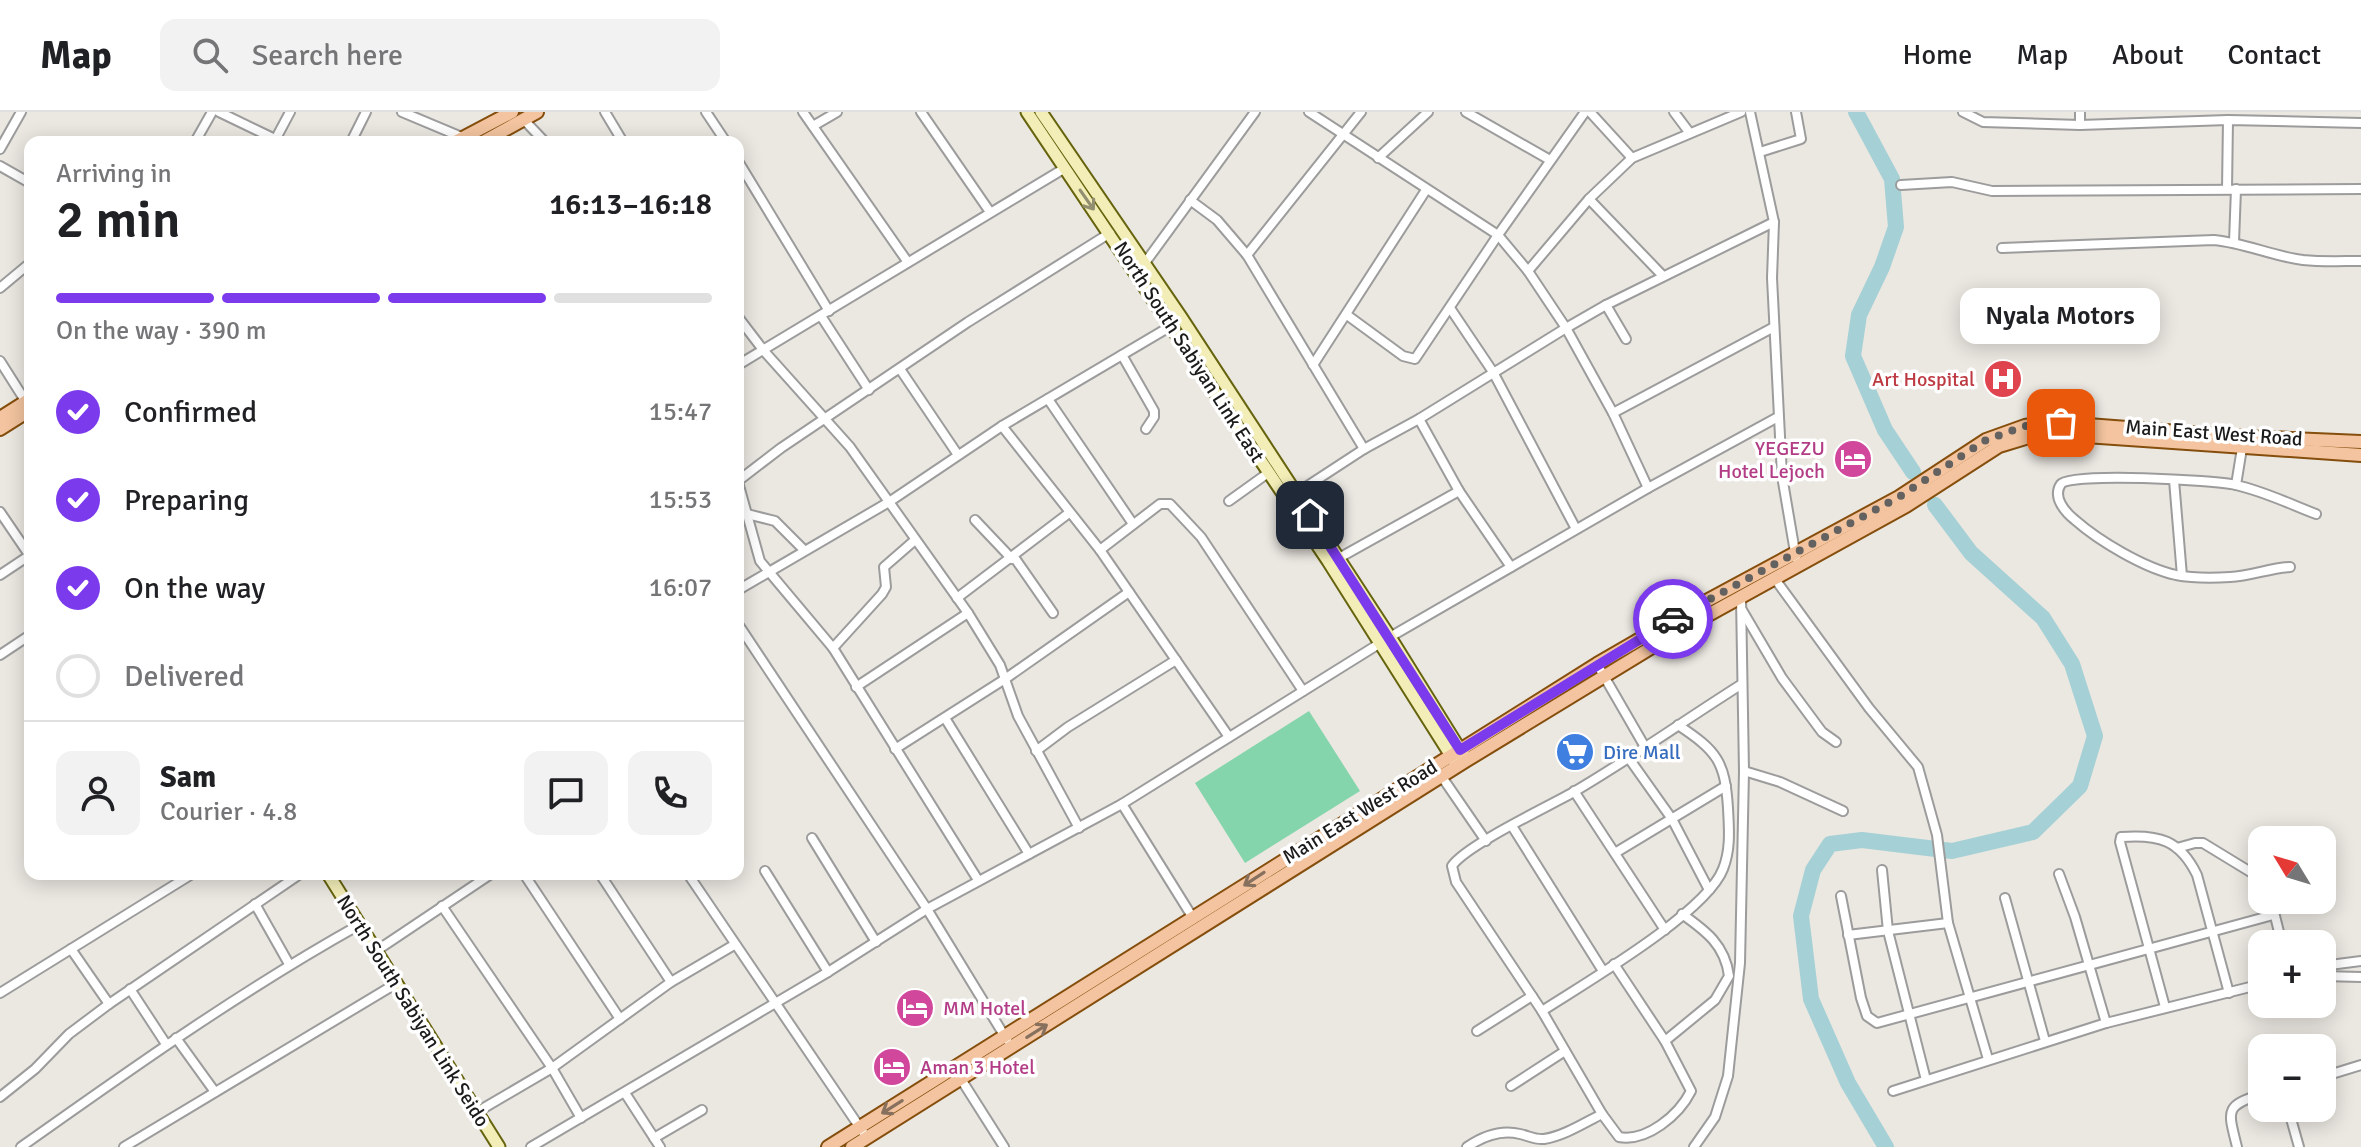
<!DOCTYPE html>
<meta charset="utf-8">
<style>
:root{--surface:#fff;--page:#f2f2f2;--text:#202124;--muted:#757577;--line:#e0e0e0;--accent:#7c3aed}
body{margin:0;font-family:Signika,sans-serif;background:var(--page);color:var(--text);height:100vh;display:flex;flex-direction:column;font-size:30px;white-space:nowrap}
*{box-sizing:border-box;margin:0}
p{font-size:26px;color:var(--muted)}
.icon{flex:none;width:44px;height:44px;fill:none;stroke:currentColor;stroke-width:2;stroke-linecap:round;stroke-linejoin:round}
.map{position:relative;flex:1;overflow:hidden}
.sheet{position:absolute;left:24px;top:24px;width:720px;height:744px;display:flex;flex-direction:column;background:var(--surface);border-radius:16px;box-shadow:0 4px 20px #0003}
.sheet>*{flex:none}
.needle{width:52px;rotate:308deg}
.controls{position:absolute;left:2248px;top:714px;display:grid;gap:16px}
.controls a{display:grid;place-items:center;width:88px;height:88px;border-radius:16px;background:var(--surface);box-shadow:0 4px 20px #0003;font-size:40px}
.pin{position:absolute;display:grid;place-items:center;width:68px;height:68px;color:#fff;margin:-34px;border-radius:16px;box-shadow:0 4px 12px #0006}
.courier{position:absolute;display:grid;place-items:center;width:80px;height:80px;margin:-40px;border:6px solid #7c3aed;border-radius:50%;background:#fff;color:#222;box-shadow:0 2px 10px #0007}
.bubble{position:absolute;height:56px;border-radius:16px;background:var(--surface);box-shadow:0 4px 20px #0003;font-size:26px;font-weight:600;line-height:56px;text-align:center}
.overview em{font-style:normal;font-weight:600}
.overview div{display:flex;flex-direction:column-reverse}
.overview{display:flex;align-items:center;justify-content:space-between;height:136px;padding:0 32px}
h1{font-size:52px;font-weight:600;line-height:60px}
.bar{display:grid;grid-template-columns:repeat(4,1fr);gap:12px 8px;align-content:center;height:96px;padding:0 32px}
.bar i{height:10px;border-radius:6px;background:var(--line)}
.bar .current{background:var(--accent)}
.bar p{grid-column:span 4}
.line{display:flex;align-items:center;gap:20px;padding:0 32px;border-top:2px solid var(--line)}
.line div{flex:1}
.round{display:grid;place-items:center;flex:none;width:84px;height:84px;border-radius:16px;background:var(--page)}
ol{padding:0 32px;list-style:none}
li{display:flex;align-items:center;gap:24px;height:88px}
li p{margin-inline-start:auto}
li .icon{padding:8px;border-radius:50%;background:var(--accent);color:#fff;stroke-width:4}
li:last-child{color:var(--muted)}
li i{width:44px;height:44px;border:4px solid var(--line);border-radius:50%}
header{display:flex;align-items:center;gap:48px;box-sizing:border-box;height:112px;padding:0 40px;background:var(--surface);border-bottom:2px solid var(--line)}
header strong{font-size:38px}
nav{display:flex;gap:44px;margin-inline-start:auto;font-size:28px}
.search{width:560px;height:72px;background:var(--page);display:flex;align-items:center;gap:20px;box-sizing:border-box;padding:0 28px;border-radius:16px;color:var(--muted);font-size:30px}
.map>svg:first-child{display:block}
</style>
<header>
<strong>Map</strong>
<div class="search"><svg class="icon" aria-label="search" viewBox="0 0 24 24"><circle cx="10" cy="10" r="6"/><path d="M15 15l6 6"/></svg>Search here</div>
<nav><a>Home</a><a>Map</a><a>About</a><a>Contact</a></nav>
</header>
<div class="map">
<svg width="2361" height="1035" viewBox="0 0 2361 1035">
<rect width="100%" height="100%" fill="#ebe7e1"/>
<polygon fill="#85d5ac" points="1309,599 1360,679 1245,751 1195,671"/>
<g fill="none" stroke-linecap="round" stroke-linejoin="round">
<g stroke="#a5d1d6" stroke-width="16">
<polyline points="1856,0 1892,67 1896,115 1882,155 1859,203 1853,244 1885,318 1913,360"/>
<polyline points="1886,1035 1848,971 1811,887 1801,804 1813,758 1830,732 1862,728 1952,739 2033,720 2080,674 2095,624 2072,552 2043,506 1971,441 1935,393"/>
</g>
<defs>
<g id="minor">
<polyline points="219,0 275,27"/>
<polyline points="402,0 464,26"/>
<polyline points="605,0 623,30"/>
<polyline points="706,0 726,30"/>
<polyline points="803,0 907,149"/>
<polyline points="921,0 990,100"/>
<polyline points="1309,0 1498,123 1528,159 1566,216 1613,301 1648,376"/>
<polyline points="1466,0 1550,48"/>
<polyline points="1590,0 1632,46"/>
<polyline points="1674,0 1689,20"/>
<polyline points="1750,0 1774,110 1772,166 1782,364 1796,446"/>
<polyline points="1963,0 1983,10 2080,13 2228,8 2361,11"/>
<polyline points="524,8 545,30"/>
<polyline points="2080,13 2080,0"/>
<polyline points="813,14 837,0"/>
<polyline points="195,30 212,0"/>
<polyline points="274,30 290,0"/>
<polyline points="351,30 366,0"/>
<polyline points="0,37 21,0"/>
<polyline points="1760,40 1801,27 1796,0"/>
<polyline points="1378,46 1428,0"/>
<polyline points="738,49 829,199"/>
<polyline points="0,54 30,71"/>
<polyline points="1901,73 1952,70 1992,79 2361,77"/>
<polyline points="2227,77 2228,8"/>
<polyline points="1589,87 1663,164"/>
<polyline points="1190,88 1217,108 1247,143 1364,337"/>
<polyline points="2234,130 2236,77"/>
<path d="M2002,136l212,-8c31,3 58,16 89,20 19,2 39,1 58,1"/>
<polyline points="1247,143 1361,0"/>
<polyline points="1142,155 1255,0"/>
<polyline points="1528,159 1589,87 1632,46 1741,0"/>
<polyline points="0,176 30,151"/>
<polyline points="1606,193 1626,227"/>
<polyline points="1450,196 1493,260 1576,417"/>
<polyline points="1347,203 1403,244 1415,247 1498,123 1585,0"/>
<polyline points="821,204 869,278"/>
<polyline points="738,205 764,239 850,335 968,501 1000,553 1018,604 1079,716"/>
<polyline points="1122,243 1154,299 1154,305 1146,317"/>
<polyline points="0,249 26,290"/>
<polyline points="738,253 1065,56"/>
<polyline points="1313,253 1426,78"/>
<polyline points="900,257 958,343"/>
<polyline points="1048,287 1133,412"/>
<polyline points="1613,301 1774,215"/>
<polyline points="1419,307 1459,379 1511,455"/>
<polyline points="1002,314 1100,438 1229,625"/>
<polyline points="2174,368 2182,464"/>
<polyline points="738,369 781,336 968,210 1110,121"/>
<polyline points="738,370 760,449 833,536 978,768"/>
<polyline points="2236,373 2243,330"/>
<polyline points="1292,384 1364,337 1419,307 1566,216 1606,193 1774,110"/>
<polyline points="1229,389 1268,361"/>
<polyline points="0,400 30,444"/>
<polyline points="747,402 775,409 804,438"/>
<polyline points="975,408 1012,447"/>
<polyline points="1100,438 1160,392 1170,392 1201,425 1303,579"/>
<polyline points="1014,445 1053,501"/>
<polyline points="1339,446 1459,379"/>
<path d="M2290,455c-20,1 -39,9 -60,10 -16,1 -38,1 -54,-2 -32,-7 -77,-34 -101,-55 -10,-8 -23,-23 -14,-36 8,-12 154,-4 175,1 27,6 54,19 80,29"/>
<polyline points="0,463 30,443"/>
<polyline points="1775,467 1869,596 1918,655 1937,723 1948,811 1988,947"/>
<polyline points="738,478 889,390 1002,314 1171,214"/>
<polyline points="957,486 1069,401"/>
<polyline points="1742,498 1782,566 1822,620 1836,630"/>
<polyline points="738,512 927,797 1007,928"/>
<polyline points="833,536 882,482 886,475 884,455 915,428"/>
<polyline points="0,543 30,523"/>
<polyline points="1597,552 1645,635"/>
<polyline points="856,575 968,501"/>
<polyline points="945,606 1029,742"/>
<polyline points="895,637 1005,567 1129,480"/>
<polyline points="1036,639 1068,615 1176,548"/>
<polyline points="1628,645 1672,707 1709,778"/>
<polyline points="1744,659 1780,670 1843,699"/>
<polyline points="1442,665 1486,729"/>
<polyline points="1574,679 1665,818"/>
<polyline points="1122,692 1193,806"/>
<polyline points="1512,714 1603,859"/>
<polyline points="812,726 876,830"/>
<polyline points="2177,736 2195,731 2203,731 2262,767"/>
<polyline points="1615,741 1726,674"/>
<polyline points="1882,758 1888,819 1926,968"/>
<polyline points="765,759 828,860"/>
<polyline points="524,762 620,907"/>
<polyline points="600,762 671,870"/>
<polyline points="688,762 867,1026"/>
<polyline points="2059,762 2075,805 2106,911"/>
<polyline points="1841,784 1861,886 1867,904 1877,911 2273,803"/>
<polyline points="2005,786 2045,929"/>
<polyline points="2271,788 2282,832"/>
<polyline points="255,792 289,852"/>
<polyline points="442,794 552,956 581,1006"/>
<polyline points="1848,823 1948,811"/>
<polyline points="71,837 109,892"/>
<polyline points="376,839 491,762"/>
<path d="M1614,852l51,77 26,50c-12,24 -44,51 -72,46l-17,-23 -60,-103 -86,-129 -4,-16c13,-20 95,-59 120,-73 58,-34 113,-73 170,-109"/>
<polyline points="2322,854 2361,849"/>
<polyline points="2322,864 2361,865"/>
<polyline points="130,877 166,932"/>
<polyline points="0,881 192,762"/>
<path d="M2165,895l-45,-165 1,-5c38,-3 59,3 76,38l32,118"/>
<path d="M1542,899c43,-28 164,-98 181,-142 8,-20 6,-40 5,-61 -3,-47 -11,-57 -50,-83"/>
<polyline points="1477,919 1532,884"/>
<polyline points="176,926 215,980"/>
<path d="M1665,929l50,-41 14,-24c-4,-31 -23,-45 -47,-62"/>
<polyline points="959,964 1004,1035"/>
<polyline points="2322,965 2361,953"/>
<polyline points="1511,974 1565,939"/>
<polyline points="1893,979 2106,911 2262,872"/>
<polyline points="625,981 660,1035"/>
<polyline points="0,985 35,957 69,922 109,892 300,762"/>
<polyline points="2288,996 2299,1035"/>
<polyline points="477,1000 552,956 671,870 734,833"/>
<polyline points="654,1026 702,998"/>
<path d="M21,1035c110,-78 220,-156 338,-222"/>
<polyline points="124,1035 397,871"/>
<polyline points="531,1035 828,860 927,797 1122,692 1390,525 1648,376 1778,305"/>
<path d="M1467,1035c16,-11 33,-18 53,-13 9,2 15,6 24,5 20,-3 40,-16 58,-25"/>
<polyline points="1694,1035 1715,1005 1728,964 1740,851 1744,659 1741,486"/>
<path d="M2237,1035c-9,-37 -13,-41 25,-53"/>
</g>
<g id="secondary">
<polyline points="1027,0 1328,449 1455,650"/>
<polyline points="1041,0 1181,205 1390,525 1464,644"/>
<polyline points="328,762 499,1035"/>
</g>
<g id="primary">
<polyline points="455,30 512,0"/>
<polyline points="483,30 537,0"/>
<polyline points="0,306 30,287"/>
<polyline points="0,317 30,298"/>
<polyline points="828,1035 1597,552 1699,493 1899,385 1986,328 2025,314 2049,310 2244,325 2361,330"/>
<polyline points="852,1035 1467,648 1672,523 1906,394 1999,334 2042,321 2361,343"/>
</g>
</defs>
<use href="#minor" stroke="#9c9c9c" stroke-width="12"/>
<use href="#secondary" stroke="#66640e" stroke-width="15"/>
<use href="#primary" stroke="#854e0c" stroke-width="16"/>
<use href="#minor" stroke="#fff" stroke-width="8"/>
<use href="#secondary" stroke="#f3eeb8" stroke-width="11"/>
<use href="#primary" stroke="#f3c49f" stroke-width="12"/>
</g>
<defs><path id="oneway-shaft" d="M-6 0H5M1.5-3L5.5 0L1.5 3" fill="none" stroke-width="1.6" stroke-linecap="round" stroke-linejoin="round" transform="scale(2)"/></defs>
<use stroke="#928f71" href="#oneway-shaft" transform="translate(1087 88) rotate(55)"/>
<g stroke="#87705d">
<use href="#oneway-shaft" transform="translate(1254 767) rotate(147)"/>
<use href="#oneway-shaft" transform="translate(1037 919) rotate(-32)"/>
<use href="#oneway-shaft" transform="translate(892 995) rotate(148)"/>
</g>
<g fill="none" stroke-linecap="round" stroke-linejoin="round">
<polyline stroke="#646260" stroke-width="8" stroke-dasharray="0 14.4" points="1673,507 1899,385 1986,328 2025,314 2061,311"/>
<polyline stroke="#7c3aed" stroke-width="10" points="1310,403 1460,638 1673,507"/>
</g>
<defs>
<symbol id="hospital-disc" viewBox="-11 -11 22 22"><circle r="9.5" fill="#e0444e" stroke="#fff"/><path d="M-5-5h3v3.5h4V-5h3V5h-3V1.5h-4V5h-3Z" fill="#fff"/></symbol>
<symbol id="hotel-disc" viewBox="-11 -11 22 22"><circle r="9.5" fill="#d1479c" stroke="#fff"/><path d="M-6-4.5h1.5V1H6V5H4.5V3h-9V5H-6ZM-4 0a1.8 1.8 0 1 1 3.6 0ZM.5 0V-2.5h3Q6-2.5 6 0Z" fill="#fff"/></symbol>
<symbol id="supermarket-disc" viewBox="-11 -11 22 22"><circle r="9.5" fill="#3f7fe0" stroke="#fff"/><path d="M-6-5.5h2.5l.6 2H6L4.5 2H-2.5L-4.4-4H-6ZM-1.5 3.2a1.3 1.3 0 1 0 .1 0ZM3 3.2a1.3 1.3 0 1 0 .1 0Z" fill="#fff"/></symbol>
</defs>
<g fill-rule="evenodd">
<use href="#hospital-disc" x="1981" y="245" width="44" height="44"/>
<use href="#hotel-disc" x="1831" y="325" width="44" height="44"/>
<use href="#supermarket-disc" x="1553" y="618" width="44" height="44"/>
<use href="#hotel-disc" x="893" y="874" width="44" height="44"/>
<use href="#hotel-disc" x="870" y="933" width="44" height="44"/>
</g>
<g text-anchor="middle" dominant-baseline="central" stroke-width="7" stroke-linejoin="round" paint-order="stroke">
<g font-size="20" fill="#1b1b1b" stroke="#fff">
<text transform="translate(1189 240) rotate(57)">North South Sabiyan Link East</text>
<text transform="translate(2214 321) rotate(4)">Main East West Road</text>
<text transform="translate(1360 700) rotate(-32)">Main East West Road</text>
<text transform="translate(413 899) rotate(58)">North South Sabiyan Link Seido</text>
</g>
<g font-size="20" fill="#be3a42" stroke="#fff" text-anchor="end">
<text x="1975" y="267">Art Hospital</text>
</g>
<g font-size="20" fill="#b23c85" stroke="#fff" text-anchor="start">
<text x="1825" y="336" text-anchor="end">YEGEZU<tspan x="1825" dy="23">Hotel Lejoch</tspan></text>
<text x="943" y="896">MM Hotel</text>
<text x="920" y="955">Aman 3 Hotel</text>
</g>
<g font-size="20" fill="#366cbe" stroke="#fff" text-anchor="start">
<text x="1603" y="640">Dire Mall</text>
</g>
</g>
</svg>
<div class="controls">
<a><svg class="needle" viewBox="-14 -14 28 28"><path d="M0-13l5 13h-10z" fill="#e53935"/><path d="M0 13l5-13h-10z" fill="#757577"/></svg></a>
<a>+</a>
<a>−</a>
</div>
<div class="pin" style="left:2061px;top:311px;background:#ea580c"><svg class="icon" aria-label="bag" viewBox="0 0 24 24"><path d="M5 8h14l-1 12H6zM9 8a3 3 0 0 1 6 0"/></svg></div>
<div class="pin" style="left:1310px;top:403px;background:#1f2937"><svg class="icon" aria-label="home" viewBox="0 0 24 24"><path d="M3 11l9-7 9 7M6 9v11h12V9"/></svg></div>
<div class="courier" style="left:1673px;top:507px"><svg class="icon" aria-label="car" viewBox="0 0 24 24"><path d="M5 17H2v-5l4-1 3-4h7l3 4 3 1v5h-3M9 17h6M6 11h13"/><circle cx="7" cy="17" r="2"/><circle cx="17" cy="17" r="2"/></svg></div>
<div class="bubble" style="left:1960px;top:176px;width:200px">Nyala Motors</div>
<section class="sheet">
<div class="overview"><div><h1>2 min</h1><p>Arriving in</p></div><em>16:13–16:18</em></div>
<div class="bar"><i class="current"></i><i class="current"></i><i class="current"></i><i></i><p>On the way · 390 m</p></div>
<ol>
<li><svg class="icon" aria-label="check" viewBox="0 0 24 24"><path d="M5 12l5 5 9-10"/></svg>Confirmed<p>15:47</p></li>
<li><svg class="icon" aria-label="check" viewBox="0 0 24 24"><path d="M5 12l5 5 9-10"/></svg>Preparing<p>15:53</p></li>
<li><svg class="icon" aria-label="check" viewBox="0 0 24 24"><path d="M5 12l5 5 9-10"/></svg>On the way<p>16:07</p></li>
<li><i></i>Delivered</li>
</ol>
<div class="line" style="height:144px"><a class="round"><svg class="icon" aria-label="person" viewBox="0 0 24 24"><circle cx="12" cy="8" r="4"/><path d="M4 21q1-7 8-7t8 7"/></svg></a><div><b>Sam</b><p>Courier · 4.8</p></div><a class="round"><svg class="icon" aria-label="chat" viewBox="0 0 24 24"><path d="M4 5h16v11H9l-5 4z"/></svg></a><a class="round"><svg class="icon" aria-label="phone" viewBox="0 0 24 24"><path d="M5 4h4l2 5-3 2q2 4 5 5l2-3 5 2v4C11 20 4 13 5 4z"/></svg></a></div>
</section>
</div>
